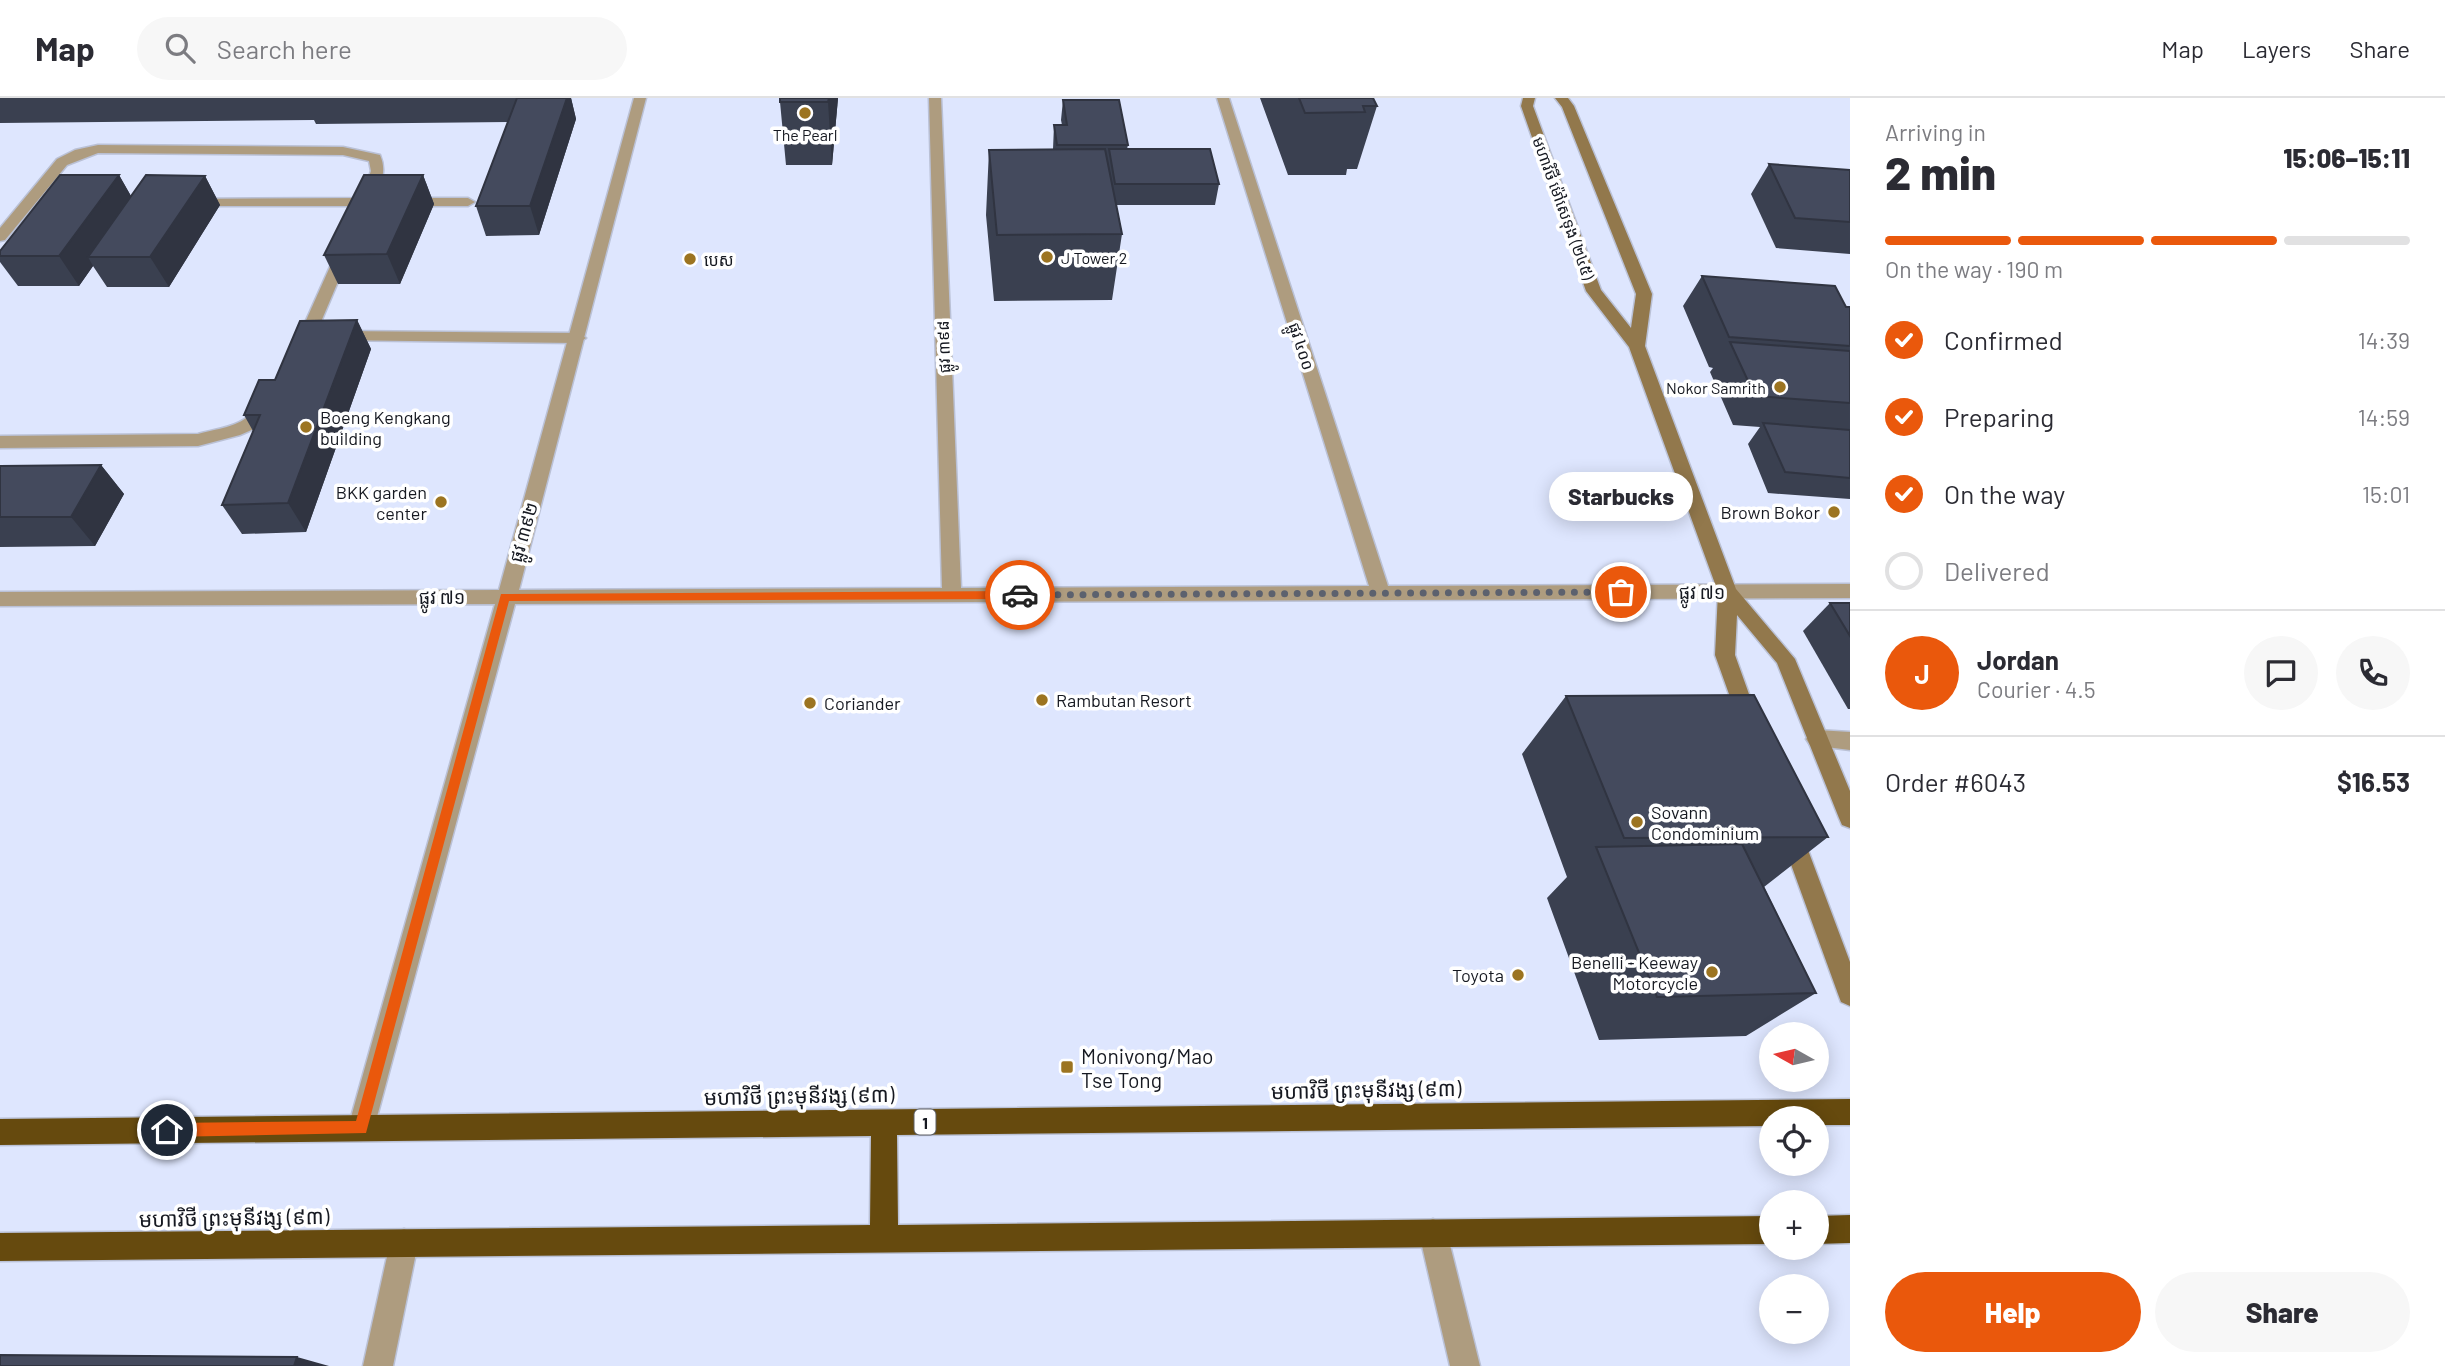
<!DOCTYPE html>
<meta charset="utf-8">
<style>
:root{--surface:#fff;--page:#f7f7f7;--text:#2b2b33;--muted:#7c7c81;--line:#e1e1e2;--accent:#ea580c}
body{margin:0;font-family:Barlow,"Noto Sans Khmer",sans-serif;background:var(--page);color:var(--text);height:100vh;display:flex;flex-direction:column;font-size:26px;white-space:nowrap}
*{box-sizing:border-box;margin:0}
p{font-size:23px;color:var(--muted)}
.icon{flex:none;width:38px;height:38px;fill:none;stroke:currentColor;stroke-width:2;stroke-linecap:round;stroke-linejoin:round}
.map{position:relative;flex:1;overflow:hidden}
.panel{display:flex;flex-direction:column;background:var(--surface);width:595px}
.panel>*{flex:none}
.needle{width:46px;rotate:278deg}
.controls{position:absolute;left:1759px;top:924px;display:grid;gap:14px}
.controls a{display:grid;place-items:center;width:70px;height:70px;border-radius:50%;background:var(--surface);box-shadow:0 4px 18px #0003;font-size:35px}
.pin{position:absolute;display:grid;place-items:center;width:60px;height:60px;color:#fff;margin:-30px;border:4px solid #fff;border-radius:50%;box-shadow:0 2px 7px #0007}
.courier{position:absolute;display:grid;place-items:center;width:70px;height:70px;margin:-35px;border:5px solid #ea580c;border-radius:50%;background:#fff;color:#222;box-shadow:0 2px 9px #0007}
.bubble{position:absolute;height:49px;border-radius:24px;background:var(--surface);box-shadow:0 4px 18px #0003;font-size:23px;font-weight:800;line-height:49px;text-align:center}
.overview em{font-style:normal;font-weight:800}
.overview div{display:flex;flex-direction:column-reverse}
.overview{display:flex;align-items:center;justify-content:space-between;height:119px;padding:0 35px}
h1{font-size:46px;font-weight:800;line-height:52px}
.bar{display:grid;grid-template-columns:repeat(4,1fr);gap:10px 7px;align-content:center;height:84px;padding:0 35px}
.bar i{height:9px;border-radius:5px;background:var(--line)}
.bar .on{background:var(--accent)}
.bar p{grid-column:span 4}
.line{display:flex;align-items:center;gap:18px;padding:0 35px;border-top:2px solid var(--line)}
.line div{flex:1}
.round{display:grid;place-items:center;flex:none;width:74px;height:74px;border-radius:37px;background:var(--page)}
ol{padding:0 35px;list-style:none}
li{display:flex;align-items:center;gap:21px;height:77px}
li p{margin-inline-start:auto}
li .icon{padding:7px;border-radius:50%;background:var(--accent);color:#fff;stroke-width:4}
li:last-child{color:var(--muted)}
li i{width:38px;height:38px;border:4px solid var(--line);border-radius:50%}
.primary-button{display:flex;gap:14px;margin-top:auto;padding:14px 35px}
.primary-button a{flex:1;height:80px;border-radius:42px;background:var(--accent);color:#fff;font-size:28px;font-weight:800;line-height:80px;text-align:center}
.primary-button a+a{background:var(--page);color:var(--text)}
header{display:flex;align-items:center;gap:42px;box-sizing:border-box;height:98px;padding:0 35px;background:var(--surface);border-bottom:2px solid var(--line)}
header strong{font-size:33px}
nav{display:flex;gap:38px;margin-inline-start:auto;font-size:24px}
.search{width:490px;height:63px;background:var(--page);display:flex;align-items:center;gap:18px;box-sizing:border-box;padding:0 24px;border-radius:38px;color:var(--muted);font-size:26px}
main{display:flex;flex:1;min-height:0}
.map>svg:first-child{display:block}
</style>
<header>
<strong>Map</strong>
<div class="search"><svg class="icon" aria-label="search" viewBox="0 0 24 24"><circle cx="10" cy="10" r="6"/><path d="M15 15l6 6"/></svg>Search here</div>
<nav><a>Map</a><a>Layers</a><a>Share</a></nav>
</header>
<main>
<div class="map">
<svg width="1850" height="1268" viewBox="0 0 1850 1268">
<rect width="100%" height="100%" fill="#dee6fe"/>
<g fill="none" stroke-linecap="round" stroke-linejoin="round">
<defs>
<g id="lane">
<path d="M98,47l245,2 37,8c7,16 1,27 -5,43h93l7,4 -7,4h-278l-5,-1v-6l176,-1 10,-27 -2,-10 -26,-6 -245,-2 -31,12 -62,75 -5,1v-13l57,-69 18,-9z"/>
<polygon points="344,149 351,153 315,238 307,243 301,242 299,238 337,153"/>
<polygon points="338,233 578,235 586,240 578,245 332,242 330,238"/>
<path d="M267,302l8,6 -12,19 -23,10 -42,11 -198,2v-12l198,-2c27,-7 47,-7 63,-32z"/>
<polygon points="1817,632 1850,634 1850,652 1810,647 1806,641 1810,635"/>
<polygon points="1433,1121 1443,1125 1447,1135 1480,1268 1450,1268 1419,1135 1423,1125"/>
<polygon points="404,1131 414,1135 418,1145 393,1268 363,1268 390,1145 394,1135"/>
</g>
<polygon id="street" points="634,0 646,0 519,492 942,490 929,0 941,0 961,490 1369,488 1217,0 1229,0 1388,488 1850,486 1850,500 515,506 374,1030 370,1039 361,1043 352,1039 348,1030 495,506 0,508 0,494 499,492"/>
<g id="secondary">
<polygon points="1523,0 1535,0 1533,8 1601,192 1631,230 1636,196 1562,9 1555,0 1568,0 1574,8 1652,196 1645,248 1736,491 1795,561 1850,693 1850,730 1842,727 1839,720 1777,565 1737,517 1735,557 1759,624 1756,630 1749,632 1742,630 1739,624 1715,557 1718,494 1629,249 1586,193 1521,8"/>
<polygon points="1791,726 1799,729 1802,736 1850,864 1850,908 1841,904 1838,896 1780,736 1783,729"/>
</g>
<g id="highway">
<polygon points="1850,1001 1850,1027 1816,1027 1816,1020 1771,1020 1771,1028 897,1037 898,1127 1771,1118 1771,1146 0,1163 0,1135 870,1127 871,1038 0,1047 0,1021"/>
<polygon points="1850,1117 1850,1145 1816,1146 1816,1118"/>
</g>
</defs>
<use href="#lane" stroke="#bac1d6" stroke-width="3"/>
<use href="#street" stroke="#bac1d6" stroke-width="3"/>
<use href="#secondary" stroke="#bac1d6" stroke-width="3"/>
<use href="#highway" stroke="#bac1d6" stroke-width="3"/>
<use href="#lane" fill="#ae9c7f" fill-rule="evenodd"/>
<use href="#street" fill="#ae9c7f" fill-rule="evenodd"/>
<use href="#secondary" fill="#92784c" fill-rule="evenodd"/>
<use href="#highway" fill="#664a0e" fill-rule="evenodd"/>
</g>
<g fill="#3a4050">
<polygon points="0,0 571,0 576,21 539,137 486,138 476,108 508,24 316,26 314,22 0,25"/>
<polygon points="780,0 838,0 832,67 786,67 780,4"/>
<polygon points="1260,0 1373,0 1377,8 1357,71 1347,71 1346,77 1288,77"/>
<polygon points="1063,2 1128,47 1127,51 1219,86 1215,107 1116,107 1122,136 1112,202 994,203 986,117 989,52 1053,51 1054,27 1062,27 1061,22"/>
<polygon points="1769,66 1850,72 1850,156 1776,150 1751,96"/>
<polygon points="119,77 131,98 205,78 220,107 169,189 107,189 93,168 79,188 18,188 0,164 0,153"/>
<polygon points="423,77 434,106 400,186 338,186 324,157"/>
<polygon points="1702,178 1850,209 1850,401 1768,395 1748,346 1760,329 1733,327 1710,274 1713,270 1709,269 1683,208"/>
<polygon points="357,222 371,251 306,434 242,436 222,407 253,333 244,317 275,282"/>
<polygon points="101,367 124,396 95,448 0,449 0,368"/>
<polygon points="1830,505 1850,505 1850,611 1848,611 1803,533"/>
<polygon points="1566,598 1828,739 1764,789 1816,895 1746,938 1599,942 1547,800 1567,779 1522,656"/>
</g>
<g fill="#303441">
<polygon points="567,0 571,0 576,21 539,137 530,108"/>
<polygon points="829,0 838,0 832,67 828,4"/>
<polygon points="119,77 136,107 88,159 93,168 79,188 59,158"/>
<polygon points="423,77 434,106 400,186 387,156"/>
<polygon points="205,78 220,107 169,189 150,159"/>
<polygon points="357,222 371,251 306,434 288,405"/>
<polygon points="101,367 124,396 95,448 71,419"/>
<polygon points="297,1259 329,1268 294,1268"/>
</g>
<g fill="#444a5d" stroke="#303441" stroke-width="2">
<polygon points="517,0 567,0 530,108 476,108"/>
<polygon points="780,0 829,0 828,4 780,4"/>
<polygon points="1299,0 1373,0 1377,8 1363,8 1365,14 1305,15"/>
<polygon points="1063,2 1119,2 1128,47 1057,47 1054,27 1067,27"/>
<polygon points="1105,51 1122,136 997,137 989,52"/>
<polygon points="1109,51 1210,51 1219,86 1115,86"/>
<polygon points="1769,66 1850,72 1850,124 1795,120"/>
<polygon points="60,77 119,77 59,158 0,158 0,153"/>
<polygon points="146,77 205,78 150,159 88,159"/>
<polygon points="364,77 423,77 387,156 324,157"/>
<polygon points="1702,178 1835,188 1846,209 1850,209 1850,248 1729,239"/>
<polygon points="357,222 288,405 222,407 260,317 244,317 259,282 275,282 300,223"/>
<polygon points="1730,244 1850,253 1850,305 1755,298"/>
<polygon points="1763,325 1850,332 1850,380 1785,374"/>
<polygon points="101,367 71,419 0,419 0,368"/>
<polygon points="1830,505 1850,505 1850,538"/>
<polygon points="1754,597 1828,739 1624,740 1566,598"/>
<polygon points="1742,746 1816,895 1657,899 1596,749"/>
<polygon points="0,1257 297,1259 294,1268 0,1268"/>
</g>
<polygon fill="#ea580c" points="1020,493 1025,497 1020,501 509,503 366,1035 167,1039 162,1037 162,1027 167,1025 356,1023 501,496"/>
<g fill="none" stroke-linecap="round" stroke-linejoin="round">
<polyline stroke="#5c616e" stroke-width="7" stroke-dasharray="0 12.6" points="1020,497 1621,494"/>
</g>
<g fill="#9c7421" stroke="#fff" stroke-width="2.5">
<circle cx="805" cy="15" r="7"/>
<circle cx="1047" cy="159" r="7"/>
<circle cx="690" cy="161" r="7"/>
<circle cx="1780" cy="289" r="7"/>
<circle cx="306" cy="329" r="7"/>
<circle cx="441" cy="404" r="7"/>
<circle cx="1834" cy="414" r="7"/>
<circle cx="1042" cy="602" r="7"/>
<circle cx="810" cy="605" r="7"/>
<circle cx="1637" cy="724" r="7"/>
<circle cx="1712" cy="874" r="7"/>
<circle cx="1518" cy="877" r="7"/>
<rect x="1060" y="962" width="14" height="14" rx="3.5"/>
</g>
<g text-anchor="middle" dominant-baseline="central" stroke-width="7" stroke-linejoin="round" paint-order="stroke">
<g font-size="16" fill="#161921" stroke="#fff" text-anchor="start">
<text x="805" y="36" text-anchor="middle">The Pearl</text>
<text x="1061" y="159">J Tower 2</text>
<text x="704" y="161">បេស</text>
<text x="1766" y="289" text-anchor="end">Nokor Samrith</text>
</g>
<g font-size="16" fill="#161921" stroke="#fff">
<text transform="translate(1564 110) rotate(70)">មហាវិថី ម៉ៅសេទុង (២៤៥)</text>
<text transform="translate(1302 248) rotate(72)">ផ្លូវ ៤០០</text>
<text transform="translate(943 249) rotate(-92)">ផ្លូវ ៣៩៨</text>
</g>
<rect fill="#fff" stroke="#5c5e64" stroke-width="2" x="914.5" y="1011.5" width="21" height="25" rx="5"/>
<g font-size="16" font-weight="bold" fill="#161921">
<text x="925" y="1024">1</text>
</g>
<g font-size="18" fill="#161921" stroke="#fff" text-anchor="start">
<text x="320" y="319">Boeng Kengkang<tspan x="320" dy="21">building</tspan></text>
<text x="427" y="394" text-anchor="end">BKK garden<tspan x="427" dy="21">center</tspan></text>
<text x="1820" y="414" text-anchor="end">Brown Bokor</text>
<text x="1056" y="602">Rambutan Resort</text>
<text x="824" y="605">Coriander</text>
<text x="1651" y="714">Sovann<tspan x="1651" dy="21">Condominium</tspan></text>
<text x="1698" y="864" text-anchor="end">Benelli - Keeway<tspan x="1698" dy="21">Motorcycle</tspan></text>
<text x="1504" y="877" text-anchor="end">Toyota</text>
</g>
<g font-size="18" fill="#161921" stroke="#fff">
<text transform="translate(523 434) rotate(-74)">ផ្លូវ ៣៩២</text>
<text x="1702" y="494">ផ្លូវ ៧១</text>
<text x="442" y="499">ផ្លូវ ៧១</text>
</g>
<g font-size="21" fill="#161921" stroke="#fff" text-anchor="start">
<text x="1081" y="957">Monivong/Mao<tspan x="1081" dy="24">Tse Tong</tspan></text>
</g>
<g font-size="21" fill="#161921" stroke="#fff">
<text transform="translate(1366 991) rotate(-1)">មហាវិថី ព្រះមុនីវង្ស (៩៣)</text>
<text transform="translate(799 997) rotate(-1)">មហាវិថី ព្រះមុនីវង្ស (៩៣)</text>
<text transform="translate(234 1119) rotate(-1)">មហាវិថី ព្រះមុនីវង្ស (៩៣)</text>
</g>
</g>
</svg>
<div class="controls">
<a><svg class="needle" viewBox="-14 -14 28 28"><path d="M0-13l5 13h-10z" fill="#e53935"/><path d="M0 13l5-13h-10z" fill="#7c7c81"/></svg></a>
<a><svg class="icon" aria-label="locate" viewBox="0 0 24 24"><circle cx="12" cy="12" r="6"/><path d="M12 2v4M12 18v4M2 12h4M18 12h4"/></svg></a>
<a>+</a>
<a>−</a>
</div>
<div class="pin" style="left:1621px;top:494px;background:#ea580c"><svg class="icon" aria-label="bag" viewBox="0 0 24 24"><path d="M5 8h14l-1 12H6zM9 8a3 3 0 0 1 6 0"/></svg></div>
<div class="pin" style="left:167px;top:1032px;background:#1f2937"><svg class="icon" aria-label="home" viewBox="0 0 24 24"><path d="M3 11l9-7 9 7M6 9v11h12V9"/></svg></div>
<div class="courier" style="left:1020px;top:497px"><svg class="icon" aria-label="car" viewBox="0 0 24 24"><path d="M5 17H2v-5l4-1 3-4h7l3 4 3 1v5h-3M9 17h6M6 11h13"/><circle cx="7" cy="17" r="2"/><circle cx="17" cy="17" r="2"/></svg></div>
<div class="bubble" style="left:1549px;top:374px;width:144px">Starbucks</div>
</div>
<section class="panel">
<div class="overview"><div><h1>2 min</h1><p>Arriving in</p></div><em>15:06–15:11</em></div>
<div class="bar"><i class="on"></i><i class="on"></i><i class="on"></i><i></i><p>On the way · 190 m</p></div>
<ol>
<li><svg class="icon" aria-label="check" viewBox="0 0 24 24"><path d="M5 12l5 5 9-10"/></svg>Confirmed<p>14:39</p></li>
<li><svg class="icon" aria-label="check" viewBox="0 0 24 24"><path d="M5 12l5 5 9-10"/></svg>Preparing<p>14:59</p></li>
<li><svg class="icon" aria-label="check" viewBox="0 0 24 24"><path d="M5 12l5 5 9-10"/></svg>On the way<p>15:01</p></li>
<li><i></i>Delivered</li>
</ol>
<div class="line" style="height:126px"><b class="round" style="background:var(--accent);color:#fff">J</b><div><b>Jordan</b><p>Courier · 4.5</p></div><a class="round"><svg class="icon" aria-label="chat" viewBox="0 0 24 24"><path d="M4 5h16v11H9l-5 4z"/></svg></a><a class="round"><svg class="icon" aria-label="phone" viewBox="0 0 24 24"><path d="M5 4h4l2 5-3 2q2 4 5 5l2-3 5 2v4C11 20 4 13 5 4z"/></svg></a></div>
<div class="line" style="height:91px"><div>Order #6043</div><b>$16.53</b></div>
<div class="primary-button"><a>Help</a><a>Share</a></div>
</section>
</main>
